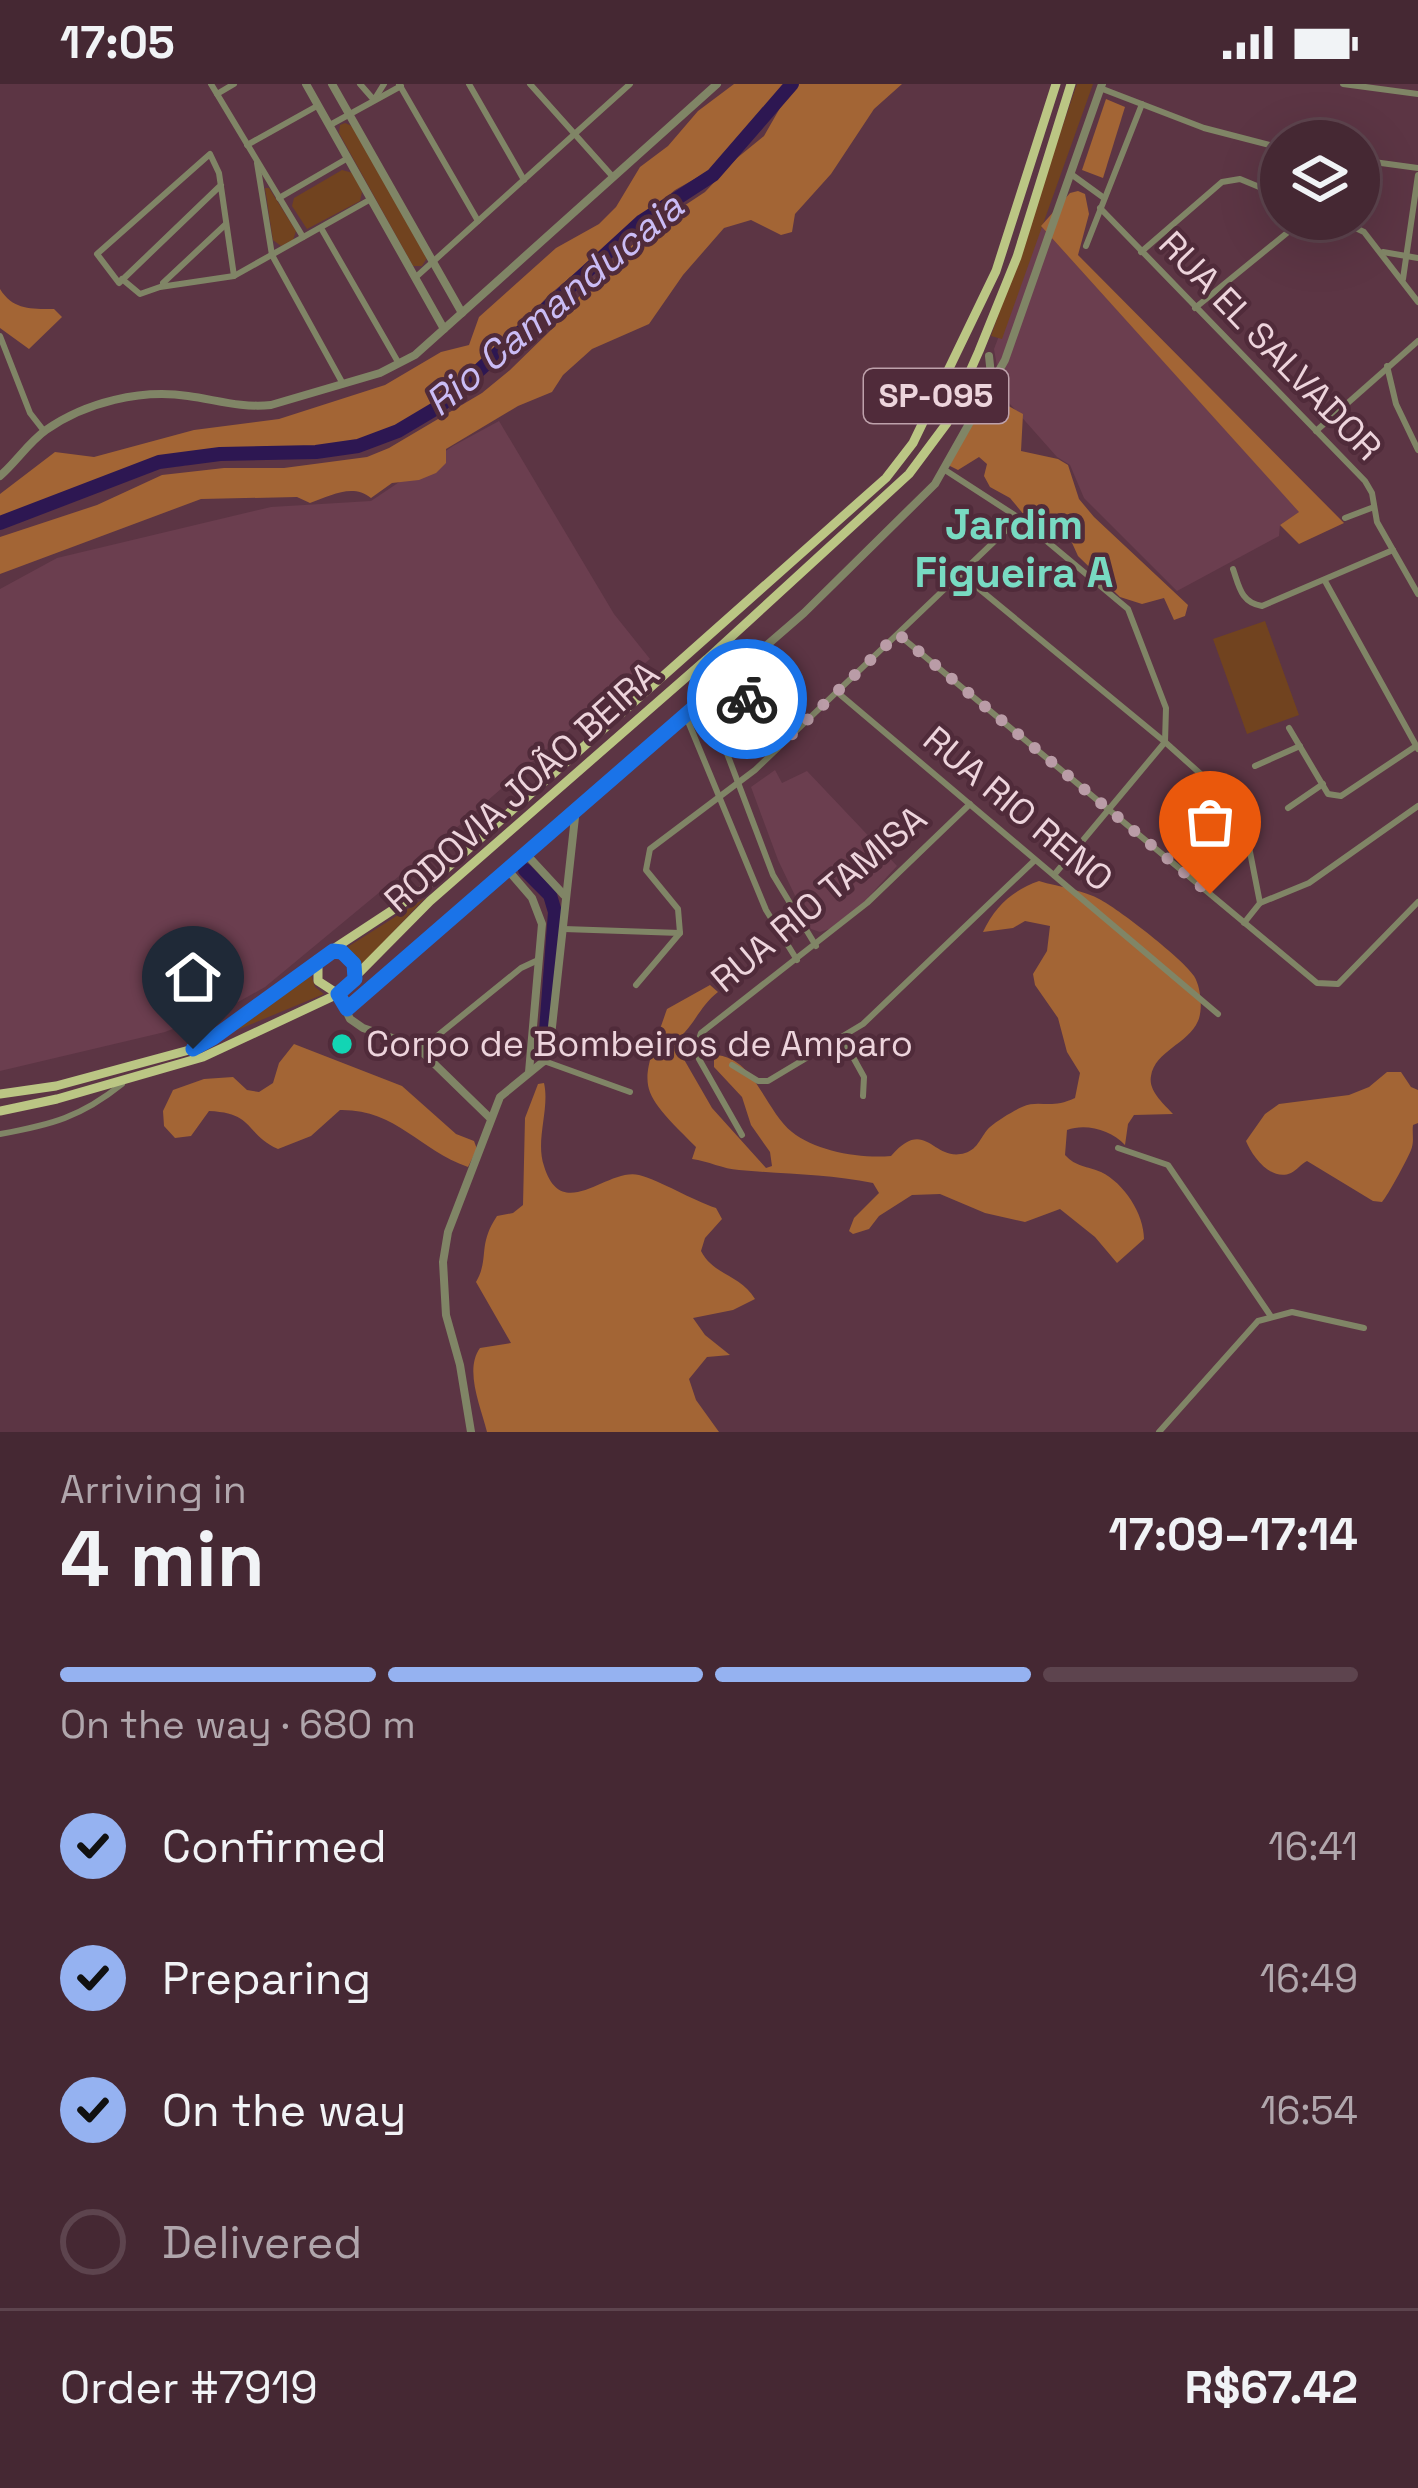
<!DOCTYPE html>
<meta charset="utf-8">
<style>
:root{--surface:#452833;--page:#4c303b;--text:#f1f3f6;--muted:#b0a6ac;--line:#5d444e;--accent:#95b2f1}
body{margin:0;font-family:"Space Grotesk",sans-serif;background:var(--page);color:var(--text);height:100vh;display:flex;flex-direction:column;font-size:45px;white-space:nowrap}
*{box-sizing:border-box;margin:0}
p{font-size:39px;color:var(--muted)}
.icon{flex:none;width:66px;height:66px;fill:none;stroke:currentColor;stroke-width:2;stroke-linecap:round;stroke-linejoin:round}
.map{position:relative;height:1348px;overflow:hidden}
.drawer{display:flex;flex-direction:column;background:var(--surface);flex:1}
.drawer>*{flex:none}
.fabs{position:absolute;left:1260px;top:36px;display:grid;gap:24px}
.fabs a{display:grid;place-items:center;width:120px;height:120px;border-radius:50%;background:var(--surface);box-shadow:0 12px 48px #0002,0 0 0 3px var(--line);font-size:60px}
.pin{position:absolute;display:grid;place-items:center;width:102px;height:102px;color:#fff;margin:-123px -51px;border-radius:50% 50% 50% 0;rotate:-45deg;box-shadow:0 0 12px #0007}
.pin .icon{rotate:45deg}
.courier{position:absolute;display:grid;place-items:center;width:120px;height:120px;margin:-60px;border:9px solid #1a73e8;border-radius:50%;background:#fff;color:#222;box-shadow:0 3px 15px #0007}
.head em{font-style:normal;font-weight:700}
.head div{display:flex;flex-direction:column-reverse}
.head{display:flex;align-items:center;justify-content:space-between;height:204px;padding:0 60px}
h1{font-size:78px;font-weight:700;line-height:90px}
.bar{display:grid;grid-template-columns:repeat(4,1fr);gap:18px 12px;align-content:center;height:144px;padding:0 60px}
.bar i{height:15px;border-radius:9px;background:var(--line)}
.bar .selected{background:var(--accent)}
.bar p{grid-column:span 4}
.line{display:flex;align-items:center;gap:30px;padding:0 60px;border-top:3px solid var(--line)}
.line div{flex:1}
ol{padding:0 60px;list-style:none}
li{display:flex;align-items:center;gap:36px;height:132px}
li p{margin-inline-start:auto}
li .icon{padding:12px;border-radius:50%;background:var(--accent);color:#111;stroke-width:4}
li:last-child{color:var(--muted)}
li i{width:66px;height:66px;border:6px solid var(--line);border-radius:50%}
.status{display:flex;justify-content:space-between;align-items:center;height:84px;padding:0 60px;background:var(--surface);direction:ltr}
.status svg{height:33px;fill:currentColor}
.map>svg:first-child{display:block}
</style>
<div class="status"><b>17:05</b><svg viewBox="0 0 49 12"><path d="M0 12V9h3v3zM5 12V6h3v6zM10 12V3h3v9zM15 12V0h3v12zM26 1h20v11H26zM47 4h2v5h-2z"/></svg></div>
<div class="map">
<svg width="1418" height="1348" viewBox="0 0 1418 1348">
<rect width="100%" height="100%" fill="#5c3544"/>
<g fill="#6b3e4f">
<polygon points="1041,142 1300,428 1280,441 1279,452 1177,507 1084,414 1070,381 1057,373 1002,311 994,265"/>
<polygon points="499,337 614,530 650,575 439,759 265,903 231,922 165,948 0,987 0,505 57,474 271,423 371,417 453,362"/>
<polygon points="775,686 782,699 807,687 897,782 863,819 835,843 820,848 811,845 778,776 751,703"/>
</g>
<g fill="#71431f">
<polygon points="1077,0 1093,0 1002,255 991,252"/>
<polygon points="345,39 352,42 427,174 422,182 413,182 339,49 340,41"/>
<polygon points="342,86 353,89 362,108 360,117 307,145 292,122 294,114"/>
<polygon points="265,104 269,104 296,147 293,156 281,162 273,156"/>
<polygon points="1265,537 1299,631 1247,650 1213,555"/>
<polygon points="425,814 360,883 357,872 346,864"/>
<polygon points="310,888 315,903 324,910 225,951"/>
</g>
<g fill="#a36535">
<polygon points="734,0 786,0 716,83 675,106 549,211 459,305 411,340 342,367 222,371 187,381 151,385 130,396 60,413 0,441 0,410 55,368 94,373 194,346 279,335 385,301 441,268 469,261 479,233 556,164 599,140 616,123 640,83 668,62 698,27"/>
<path d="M798,0h104l-28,25 -43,65 -36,40 -3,18 -11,3 -30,-15 -27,8 -41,47 -34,49 -57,25 -29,26 -11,17 -34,14 -72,43v14l-10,10 -17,7 -27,3 -21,15c-19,-15 -40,-2 -61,5l-13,-6 -96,2 -201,75v-37l97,-32 65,-30 62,-7h60l83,-11 22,-9 93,-55 28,-23 42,-41 41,-49 62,-55 50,-33 32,-34 27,-22 24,-42z"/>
<polygon points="1106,15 1125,23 1103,94 1082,86"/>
<polygon points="1078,107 1085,110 1089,130 1078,171 1344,439 1299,460 1280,441 1299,428 1041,142 1070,109"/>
<path d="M0,205c13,21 31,20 54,20l8,8 -33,32 -29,-21z"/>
<polygon points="999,309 1003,319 1023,330 1021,367 1058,375 1068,381 1079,415 1094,433 1188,521 1185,532 1174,536 1164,514 1142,520 1120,513 1078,472 1068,450 1059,443 1025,432 1010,414 990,403 984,392 987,380 979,373 958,386 948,381 982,321"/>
<path d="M1039,797c20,6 45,9 62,19 20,11 82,59 93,76 7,11 9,34 4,45 -10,23 -43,30 -47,55 -3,15 13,28 22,38l-39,1 -6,9 -3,21c-14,-15 -39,-22 -58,-15l-2,25c11,12 22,11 36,17 23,11 43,42 43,67l-27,24 -22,-26 -35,-28 -35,13 -40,-9 -45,-19 -28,1 -33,21 -10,13 -16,5 -4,-3 5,-13 25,-25 -6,-10c-44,-9 -90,-9 -134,-13 -16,-1 -31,-9 -47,-11l4,-12c-61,-61 -57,-57 -29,-138l43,-24 8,7c-18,14 -23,32 -40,47v10l34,59 54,60 6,-2 -2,-14 -19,-27 -9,-28 -28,-30v-12c40,1 50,54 78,77 23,19 69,27 99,24 35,-41 42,7 74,-3 14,-4 16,-18 25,-26 8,-7 23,-16 32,-20 18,-8 28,3 53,-9l5,-25 -13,-21 -9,-34 -23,-33 -2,-11 14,-23 3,-25 -25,-5 -12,7 -30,4c12,-26 30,-42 56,-51z"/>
<path d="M294,960l108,42 54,48 18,7 3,8 -9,18c-49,-17 -72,-58 -128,-57l-29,26 -33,13c-34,-16 -23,-36 -69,-38l-18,25 -16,2 -11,-12 -1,-15 10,-21 31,-11 29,-2 14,13 12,2 14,-9 6,-20z"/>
<path d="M1387,988h14l10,15 7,3v33l-5,2c-1,7 1,15 -1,22 -1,6 -25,50 -30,55l-9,-1 -66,-40c-6,3 -10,9 -16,12 -20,9 -39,-17 -45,-32l19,-27 14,-10 70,-9 20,-8z"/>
<path d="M544,999c6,26 -9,57 0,83 18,59 63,1 95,9 22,6 53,25 77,33l6,11 -17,19 -4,13c12,24 40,24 54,48l-22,11 -40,8 12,17 25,20 -23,2 -18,22 7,21 23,32h-232c-6,-25 -23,-62 -7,-84l31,-5 -35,-61c14,-24 1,-36 21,-66l16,-3 10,-8 2,-87 13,-34z"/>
</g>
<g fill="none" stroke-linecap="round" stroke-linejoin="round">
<g stroke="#2d1752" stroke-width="14">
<polyline points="0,439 159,378 220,370 316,368 358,362 398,347 440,322 642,137 713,91 792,0"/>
<polyline points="525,786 550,811 555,828 545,960"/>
</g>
<g stroke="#808566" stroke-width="6">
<polyline points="211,0 303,153"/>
<polyline points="360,0 374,16 384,0"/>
<polyline points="399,0 478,137"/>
<polyline points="469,0 524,96"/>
<polyline points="530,0 613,93"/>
<polyline points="1343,0 1418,10"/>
<polyline points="1100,4 1204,44 1281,64"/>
<polyline points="217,10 234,0"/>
<polyline points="330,41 401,2"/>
<polyline points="247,61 317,22"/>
<polyline points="1359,76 1418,84"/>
<polyline points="257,79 272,171 343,300"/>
<polyline points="1071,90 1104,114"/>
<polyline points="221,101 119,199 97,170 210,70 219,89 234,192"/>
<polyline points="279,114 348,74"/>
<polyline points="1100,124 1365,397 1372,409 1377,438 1418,510"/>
<polyline points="1337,135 1364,148 1418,218"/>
<polyline points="321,144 398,278"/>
<polyline points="1086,162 1142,20"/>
<polyline points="1141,168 1222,98 1240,95 1281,112"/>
<polyline points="1383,168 1418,174"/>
<polyline points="416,193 630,0"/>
<polyline points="122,195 140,210 160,203 234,192 371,115"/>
<polyline points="1403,195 1418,91"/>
<polyline points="163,199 226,140"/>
<polyline points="1195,224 1304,135"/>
<polyline points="0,252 30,329 44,347"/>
<polyline points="1387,282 1396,320 1418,366"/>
<polyline points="1316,347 1418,257"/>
<polyline points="945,386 1019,434 1128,525 1166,624 1165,658 1054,791"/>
<polyline points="1345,434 1374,423"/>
<path d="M1233,485c6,17 8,34 29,37l131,-56"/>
<polyline points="961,490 1165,658 1242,727 1260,819 1244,839"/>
<polyline points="1325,497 1418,665"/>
<polyline points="899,551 1317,899 1338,900 1418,818"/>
<polyline points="728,594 786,656"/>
<polyline points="837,608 1218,930"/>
<polyline points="706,614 773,791 816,862"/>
<polyline points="685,630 766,826 797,876"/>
<polyline points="1289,644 1328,710 1341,712 1416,662"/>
<polyline points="1255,682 1300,662"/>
<polyline points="1288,724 1323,700"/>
<polyline points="1260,819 1309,799 1418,722"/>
<polyline points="564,845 680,849"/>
<polyline points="636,901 680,849 678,825 646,786 650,765 755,686 1019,434"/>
<polyline points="843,955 864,993 863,1012"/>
<polyline points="421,965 521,884 536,877"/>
<polyline points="544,977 630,1008"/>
<polyline points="732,981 758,997 768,997 863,940 1035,776"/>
<path d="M0,1050c51,-9 81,-17 122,-50"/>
<polyline points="742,1051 699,975 697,962 701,949 867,819 970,720"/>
<polyline points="1118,1064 1168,1081 1270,1231"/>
<polyline points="1159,1348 1258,1237 1292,1228 1364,1244"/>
</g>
<g stroke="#808566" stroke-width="8">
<polyline points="306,0 444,245"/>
<polyline points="332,0 462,229"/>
<polyline points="971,306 991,291 989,272"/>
<path d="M0,392c16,-14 29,-34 46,-46 40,-28 95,-41 142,-34 29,4 53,12 83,9l109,-32 35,-18 302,-271"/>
<polyline points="526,770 564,811"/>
<polyline points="508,786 532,814 542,840 529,988"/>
<polyline points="338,910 350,935 363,944 416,962 490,1034"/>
<polyline points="347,925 804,529 935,400 1005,276 1102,0"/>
<polyline points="544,977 550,961 576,724"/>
<polyline points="471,1348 460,1281 446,1231 443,1178 448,1148 500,1013 544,977"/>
</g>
<g stroke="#bbc684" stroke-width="9">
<polyline points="332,867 349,872 355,895"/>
<polyline points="318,875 318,897 338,910"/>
<polyline points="0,1010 56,1002 193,965 213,954 318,875 420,808 886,394 913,359 996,187 1056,0"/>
<polyline points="0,1027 57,1015 203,973 338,910 430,817 707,575 909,390 947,339 979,267 1017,173 1071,0"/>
</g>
</g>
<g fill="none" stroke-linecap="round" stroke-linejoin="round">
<polyline stroke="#ba9ca7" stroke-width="12" stroke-dasharray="0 21.6" points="747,615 786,656 898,550 1210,810"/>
<polyline stroke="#1a73e8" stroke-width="15" points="193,965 213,954 333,867 342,868 354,880 355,895 338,910 347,925 728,594 747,615"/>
</g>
<circle fill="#12d5b4" stroke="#502b3a" stroke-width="4.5" cx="342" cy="960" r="12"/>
<g text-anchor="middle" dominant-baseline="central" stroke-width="9" stroke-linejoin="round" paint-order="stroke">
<rect fill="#502b3a" stroke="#bea1ab" stroke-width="3" x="864" y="285" width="144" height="54" rx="9"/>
<g font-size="33" font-weight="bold" fill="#edd4dc">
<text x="936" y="312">SP-095</text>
</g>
<g font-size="36" fill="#edd4dc" stroke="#502b3a">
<text transform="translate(1270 262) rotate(46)">RUA EL SALVADOR</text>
<text transform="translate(522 703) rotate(-42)">RODOVIA JOÃO BEIRA</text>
<text transform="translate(1018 725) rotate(40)">RUA RIO RENO</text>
<text transform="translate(819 815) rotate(-40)">RUA RIO TAMISA</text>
</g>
<g font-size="36" fill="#edd4dc" stroke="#502b3a" text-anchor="start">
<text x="366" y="960">Corpo de Bombeiros de Amparo</text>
</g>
<g font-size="39" font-style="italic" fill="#cabcf5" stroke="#502b3a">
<text transform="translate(554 220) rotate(-40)">Rio Camanducaia</text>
</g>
<g font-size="42" font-weight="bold" fill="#78dac2" stroke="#502b3a">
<text x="1014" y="440">Jardim<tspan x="1014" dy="48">Figueira A</tspan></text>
</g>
</g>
</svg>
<div class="fabs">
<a><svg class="icon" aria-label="layers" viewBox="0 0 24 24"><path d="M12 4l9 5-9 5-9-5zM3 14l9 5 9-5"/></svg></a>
</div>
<div class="pin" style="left:1210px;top:810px;background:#ea580c"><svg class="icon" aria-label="bag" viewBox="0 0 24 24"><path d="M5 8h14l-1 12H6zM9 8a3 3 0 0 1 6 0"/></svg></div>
<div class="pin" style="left:193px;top:965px;background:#1f2937"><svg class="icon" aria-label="home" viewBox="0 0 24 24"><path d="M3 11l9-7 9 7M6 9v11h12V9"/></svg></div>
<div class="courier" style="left:747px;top:615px"><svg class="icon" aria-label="bike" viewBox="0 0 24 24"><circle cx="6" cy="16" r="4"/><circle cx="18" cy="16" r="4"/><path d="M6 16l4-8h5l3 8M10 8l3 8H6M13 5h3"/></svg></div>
</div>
<section class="drawer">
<div class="head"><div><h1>4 min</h1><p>Arriving in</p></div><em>17:09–17:14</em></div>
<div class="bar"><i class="selected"></i><i class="selected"></i><i class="selected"></i><i></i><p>On the way · 680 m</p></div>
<ol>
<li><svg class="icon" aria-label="check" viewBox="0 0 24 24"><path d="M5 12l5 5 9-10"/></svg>Confirmed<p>16:41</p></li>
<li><svg class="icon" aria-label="check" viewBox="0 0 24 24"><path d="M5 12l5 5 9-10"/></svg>Preparing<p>16:49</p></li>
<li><svg class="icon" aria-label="check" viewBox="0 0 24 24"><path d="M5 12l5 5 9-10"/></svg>On the way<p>16:54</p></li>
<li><i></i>Delivered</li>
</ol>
<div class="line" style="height:156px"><div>Order #7919</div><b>R$67.42</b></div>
</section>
